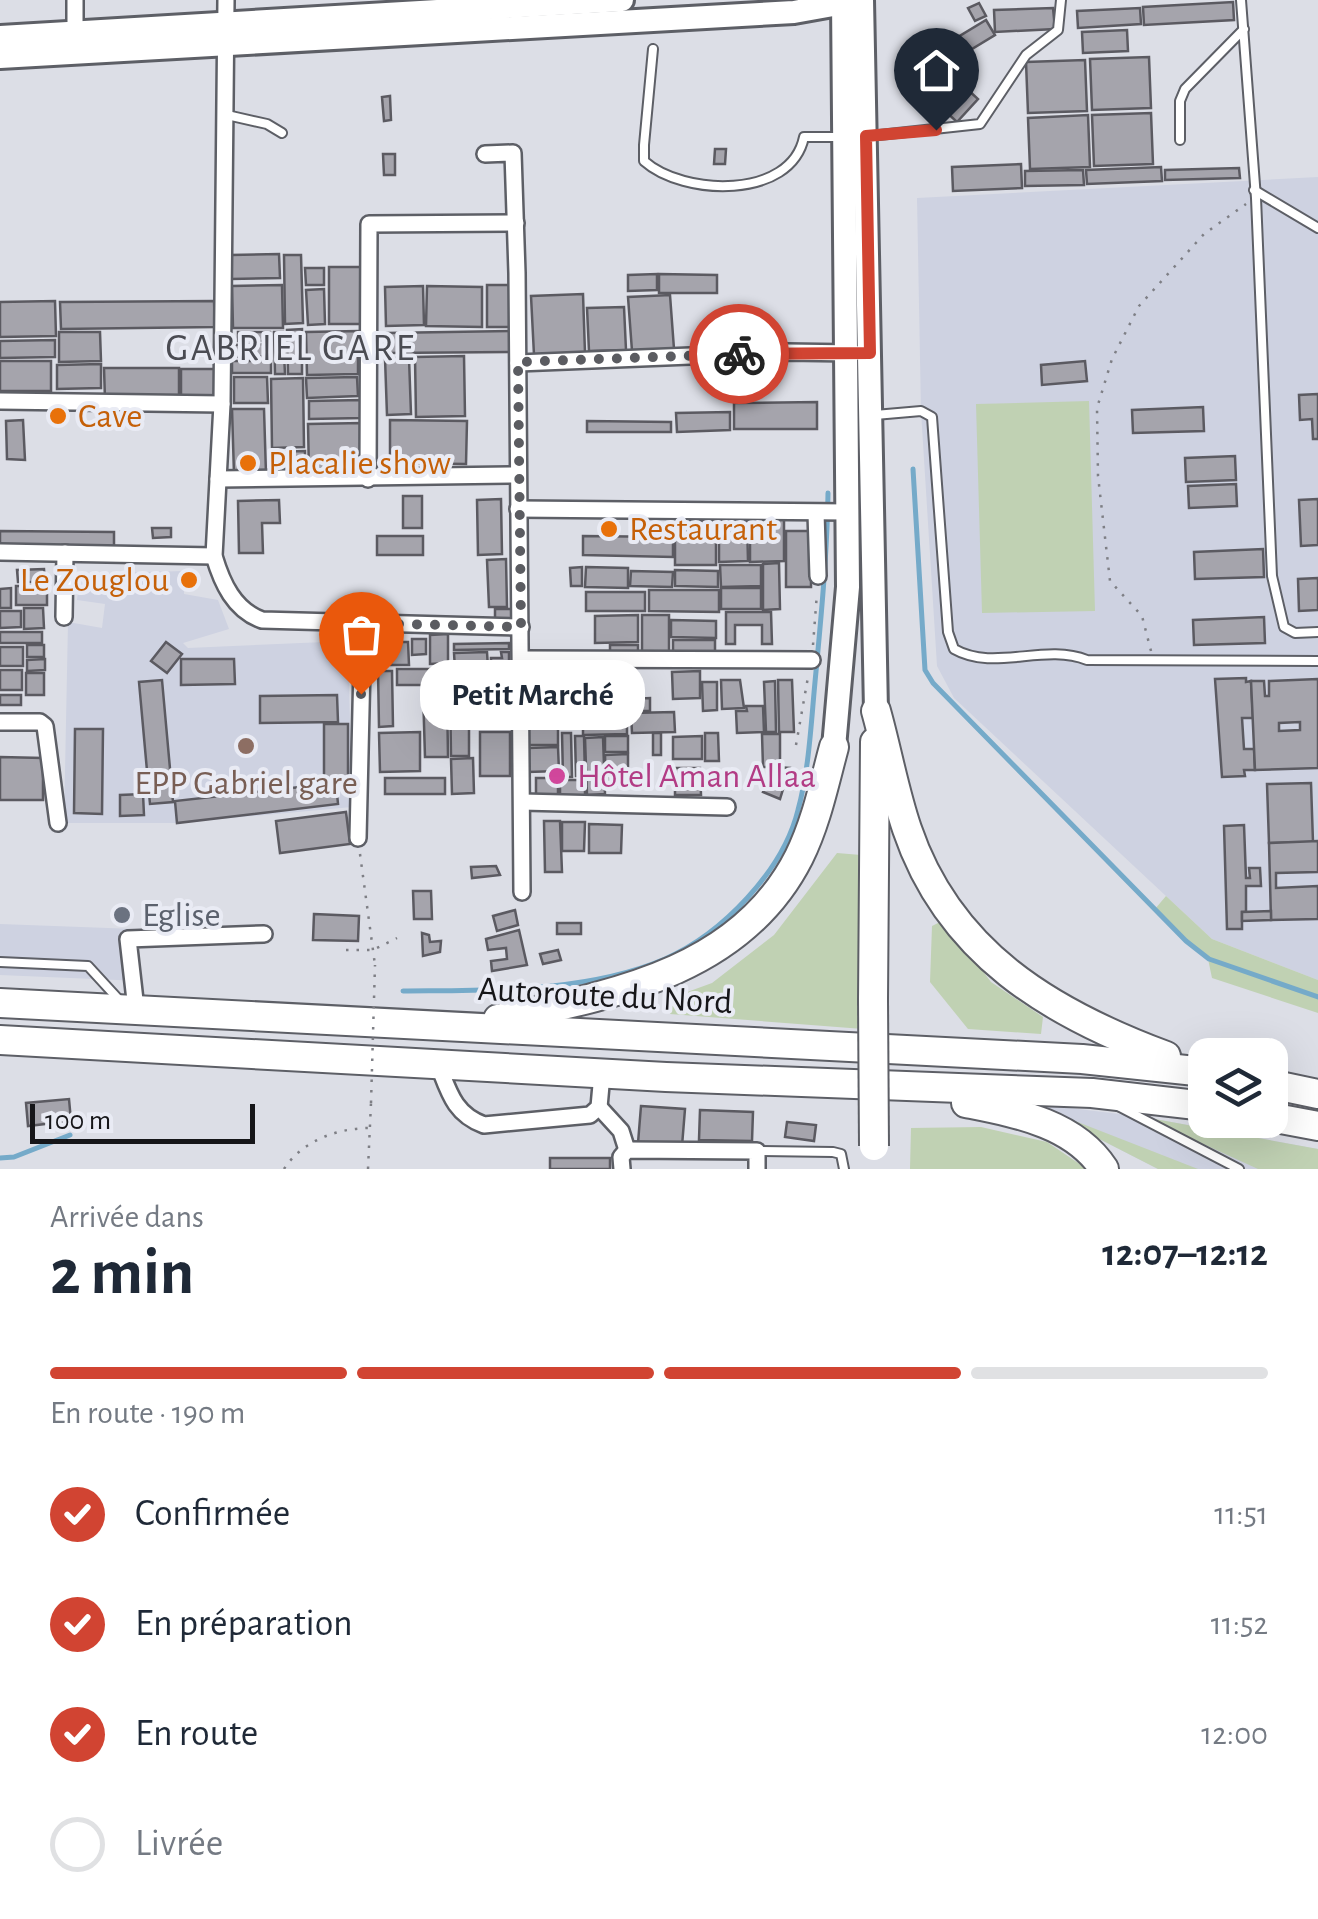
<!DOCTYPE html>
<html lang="fr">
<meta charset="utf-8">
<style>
:root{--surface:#fff;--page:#f6f6f7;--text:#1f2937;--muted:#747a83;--line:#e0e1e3;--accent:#d14432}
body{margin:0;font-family:"Alegreya Sans",sans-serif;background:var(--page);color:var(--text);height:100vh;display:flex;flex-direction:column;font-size:38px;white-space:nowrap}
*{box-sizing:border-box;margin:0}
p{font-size:32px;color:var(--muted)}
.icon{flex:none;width:55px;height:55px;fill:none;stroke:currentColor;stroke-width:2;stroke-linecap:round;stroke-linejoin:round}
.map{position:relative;height:1169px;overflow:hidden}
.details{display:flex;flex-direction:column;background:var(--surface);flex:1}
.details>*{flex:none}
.controls{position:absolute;left:1188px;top:1038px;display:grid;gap:20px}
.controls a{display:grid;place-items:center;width:100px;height:100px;border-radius:20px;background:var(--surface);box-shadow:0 10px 40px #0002;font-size:50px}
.scale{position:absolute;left:30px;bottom:25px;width:225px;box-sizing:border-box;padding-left:10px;border:5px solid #161619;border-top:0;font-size:28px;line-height:35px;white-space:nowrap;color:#161619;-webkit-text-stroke:8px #e9ebf4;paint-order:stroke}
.pin{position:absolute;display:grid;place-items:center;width:85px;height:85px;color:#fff;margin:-102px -42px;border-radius:50% 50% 50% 0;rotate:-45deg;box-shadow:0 0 10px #0007}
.pin .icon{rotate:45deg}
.courier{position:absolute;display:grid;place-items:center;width:100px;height:100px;margin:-50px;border:8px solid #d14432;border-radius:50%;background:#fff;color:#222;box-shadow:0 2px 12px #0007}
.bubble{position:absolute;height:70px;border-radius:30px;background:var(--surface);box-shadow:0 10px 40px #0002;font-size:32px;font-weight:600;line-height:70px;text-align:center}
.overview em{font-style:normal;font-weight:600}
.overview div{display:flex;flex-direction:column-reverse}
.overview{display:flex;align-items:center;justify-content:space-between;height:170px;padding:0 50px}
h1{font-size:65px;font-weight:600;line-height:75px}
.bar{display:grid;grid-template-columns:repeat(4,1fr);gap:15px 10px;align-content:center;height:120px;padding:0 50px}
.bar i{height:12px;border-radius:8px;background:var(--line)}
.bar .active{background:var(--accent)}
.bar p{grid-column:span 4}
ol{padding:0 50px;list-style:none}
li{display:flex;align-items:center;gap:30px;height:110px}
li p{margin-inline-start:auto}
li .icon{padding:10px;border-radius:50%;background:var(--accent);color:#fff;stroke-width:4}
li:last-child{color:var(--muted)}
li i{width:55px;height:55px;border:5px solid var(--line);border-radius:50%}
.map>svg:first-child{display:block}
</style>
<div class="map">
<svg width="1318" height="1169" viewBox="0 0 1318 1169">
<rect width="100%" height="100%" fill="#dcdee6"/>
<g fill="#ced2e1">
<polygon points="1318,177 1318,980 1212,939 954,698 937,666 921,411 917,198"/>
<polygon points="184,571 184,594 218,600 229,629 183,643 188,648 348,641 352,807 177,823 64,823 68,622 102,628 105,604 77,600 79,583 108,573"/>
<polygon points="0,924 135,929 141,981 0,975"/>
<polygon points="1029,1103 1144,1117 1318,1149 1318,1169 1158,1169"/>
</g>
<g fill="#c0d1b3">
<polygon points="1089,401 1095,611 982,613 976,404"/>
<polygon points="837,853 861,855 863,1029 670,1014 668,999 712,983 774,935"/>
<polygon points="1166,896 1212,939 1318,980 1318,1013 1212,978 1208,959 1155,909"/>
<polygon points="944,920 991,982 1043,1017 1041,1034 968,1029 930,982 932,926"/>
<polygon points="1029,1103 1198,1169 1158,1169"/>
<polygon points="1144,1117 1318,1149 1318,1169 1258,1169"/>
<polygon points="981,1127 1047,1142 1087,1169 910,1169 911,1128"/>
</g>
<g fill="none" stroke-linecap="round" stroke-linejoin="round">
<g stroke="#75aac9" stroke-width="5">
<polyline points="913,469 925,670 933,683 1186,941 1209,959 1318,997"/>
<path d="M403,991c85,-1 183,2 262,-32 57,-25 118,-88 133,-149 11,-40 13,-86 17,-128 6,-63 12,-126 13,-189"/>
<polyline points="0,1158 14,1157 70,1135"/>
</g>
</g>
<g fill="#a5a4ac" stroke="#5b5a61" stroke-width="2.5" fill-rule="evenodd">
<polygon points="1233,2 1234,20 1144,25 1143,7"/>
<polygon points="979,3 986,16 975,21 968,8"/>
<polygon points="1053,8 1055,29 995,32 994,10"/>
<polygon points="1140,8 1141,24 1078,28 1077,11"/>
<polygon points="986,20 995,35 967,52 958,37"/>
<polygon points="1127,30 1128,51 1083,53 1082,32"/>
<polygon points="1149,57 1151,108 1092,110 1090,59"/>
<polygon points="1085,60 1087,111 1028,113 1026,62"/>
<polygon points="966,88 978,99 957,122 945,111"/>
<polygon points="390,96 391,120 384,121 382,97"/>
<polygon points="1151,113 1153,164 1094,166 1092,115"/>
<polygon points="1088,115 1090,167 1030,169 1028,118"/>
<polygon points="715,149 726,149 725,164 714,164"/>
<polygon points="383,154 395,154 395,175 384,175"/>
<polygon points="1021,164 1022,188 953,191 952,167"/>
<polygon points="1161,167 1162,181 1087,184 1086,170"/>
<polygon points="1239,168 1240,178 1165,180 1165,170"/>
<polygon points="1083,170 1084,185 1025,186 1025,171"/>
<polygon points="279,254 280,278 231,279 231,255"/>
<polygon points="284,255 301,255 303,323 285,324"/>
<polygon points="329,267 364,267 365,324 329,324"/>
<polygon points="305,268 324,268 324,285 306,285"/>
<polygon points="657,274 657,290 628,291 628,275"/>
<polygon points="659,274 717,275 717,293 659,293"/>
<polygon points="282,285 283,328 233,328 232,286"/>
<rect x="487" y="285" width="29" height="42"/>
<polygon points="423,286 424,325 386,326 385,287"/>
<polygon points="427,286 482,287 482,327 426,326"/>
<polygon points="324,289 325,324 308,325 306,290"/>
<polygon points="583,294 585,353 534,355 531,296"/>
<polygon points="670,295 674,349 632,351 628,297"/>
<polygon points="55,301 56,336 0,337 0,302"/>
<polygon points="214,301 215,327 61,329 60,302"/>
<polygon points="624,307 626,350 589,351 587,308"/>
<polygon points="302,329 302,374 288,374 287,330"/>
<polygon points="358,331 358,374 307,375 306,332"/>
<polygon points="512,331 512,352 387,353 387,333"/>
<polygon points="59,332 100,332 101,361 59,362"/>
<rect x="238" y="332" width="32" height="9"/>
<polygon points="274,332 283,332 285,374 275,374"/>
<polygon points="55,340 55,357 0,358 0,341"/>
<polygon points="269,344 269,356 232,357 232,345"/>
<polygon points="464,356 465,416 416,417 415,357"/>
<polygon points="385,358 409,358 411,414 387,415"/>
<rect x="0" y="361" width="51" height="30"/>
<rect x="232" y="361" width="39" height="12"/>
<polygon points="1085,361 1087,381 1042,385 1041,365"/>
<polygon points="101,364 101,388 57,389 57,365"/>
<polygon points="104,368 179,368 179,400 105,400"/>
<rect x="181" y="369" width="35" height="32"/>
<polygon points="234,377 267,377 268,403 234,403"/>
<polygon points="357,377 358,396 307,398 306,378"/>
<polygon points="303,378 304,447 272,448 271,379"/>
<polygon points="1318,394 1318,439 1313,439 1312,419 1300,420 1299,395"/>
<polygon points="362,400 362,418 309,419 309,401"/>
<polygon points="817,402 817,429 734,429 734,403"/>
<polygon points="1203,407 1204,431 1133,433 1132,410"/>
<polygon points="232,409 264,409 266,474 234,474"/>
<polygon points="730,412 730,430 677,432 676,413"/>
<polygon points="23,420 25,460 7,459 6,421"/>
<polygon points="390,420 467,421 466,464 390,463"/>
<polygon points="587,421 671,422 671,432 587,432"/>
<polygon points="362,423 363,473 309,474 308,424"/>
<polygon points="305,451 305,475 270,476 270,452"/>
<polygon points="1235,456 1236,480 1186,482 1185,458"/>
<polygon points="1236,484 1237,506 1189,508 1188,486"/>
<rect x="403" y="496" width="19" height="32"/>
<polygon points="501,499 502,554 478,555 477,500"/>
<polygon points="1318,499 1318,545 1301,546 1299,500"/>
<polygon points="279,500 280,523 262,523 263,553 239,553 238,501"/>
<polygon points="750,519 784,519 784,561 750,562"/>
<rect x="675" y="521" width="41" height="44"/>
<polygon points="719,521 747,521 748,561 719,562"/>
<polygon points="152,528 171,528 171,537 153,538"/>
<polygon points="0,531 114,532 114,548 0,548"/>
<rect x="786" y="531" width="25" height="56"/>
<rect x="377" y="536" width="46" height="19"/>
<polygon points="583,536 673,537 673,557 583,555"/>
<polygon points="1263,549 1264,577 1195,579 1194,552"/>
<polygon points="506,559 507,607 489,607 487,560"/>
<polygon points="779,563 780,609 763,610 763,564"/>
<polygon points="720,565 761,565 761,586 721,587"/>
<polygon points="582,567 582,586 571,586 570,568"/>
<polygon points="586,567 628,568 628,588 585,587"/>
<polygon points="44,569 45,582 18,582 17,570"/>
<polygon points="675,570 718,571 718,587 675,586"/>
<polygon points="631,571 673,572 672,587 630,586"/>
<polygon points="1318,578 1318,610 1299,611 1298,579"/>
<rect x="16" y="586" width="31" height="19"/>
<polygon points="11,588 11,608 0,608 0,589"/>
<rect x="721" y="588" width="40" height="21"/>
<polygon points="649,590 719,590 719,612 649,611"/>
<rect x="586" y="592" width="59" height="19"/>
<polygon points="24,608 43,608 44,628 24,629"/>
<rect x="495" y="609" width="21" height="12"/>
<polygon points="0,611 21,611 21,627 0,628"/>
<polygon points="726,612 771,612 772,644 762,644 762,625 735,625 735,644 726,644"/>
<polygon points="638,615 638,642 595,643 595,616"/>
<rect x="642" y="615" width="27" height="41"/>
<polygon points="1264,617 1265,643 1194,645 1193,620"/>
<polygon points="671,620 716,621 716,638 671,637"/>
<rect x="0" y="632" width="42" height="11"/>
<polygon points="448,634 448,663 430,664 430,635"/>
<polygon points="412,639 426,639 426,654 412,655"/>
<rect x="673" y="640" width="42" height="17"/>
<polygon points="166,642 182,654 167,673 151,661"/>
<polygon points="390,642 408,642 409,665 391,665"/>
<polygon points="509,643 509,649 454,650 454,644"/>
<rect x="27" y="645" width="17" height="12"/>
<rect x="610" y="645" width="28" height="12"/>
<rect x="0" y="647" width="23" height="19"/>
<polygon points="487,652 488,668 455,669 454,653"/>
<polygon points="501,652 509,652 509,665 491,666 491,658 502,658"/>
<polygon points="45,659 45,670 27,671 27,660"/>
<polygon points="181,659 234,659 235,684 181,685"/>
<rect x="397" y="669" width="52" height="16"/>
<rect x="0" y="670" width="22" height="20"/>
<polygon points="453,670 479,672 479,683 453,681"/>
<polygon points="378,671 392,671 393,726 379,727"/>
<polygon points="510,671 510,686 495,686 495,672"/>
<polygon points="700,671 700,698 673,699 672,672"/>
<rect x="26" y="673" width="18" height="22"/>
<polygon points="1246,678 1246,682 1251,681 1253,718 1242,718 1244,749 1254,749 1255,770 1244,770 1245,776 1222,777 1215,679"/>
<path d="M1318,679v89l-63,2 -4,-89h13l1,15h4v-15zM1300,722v8l-21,1v-8z"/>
<polygon points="162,680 173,802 150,804 139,682"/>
<polygon points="541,680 555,680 554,701 540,701"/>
<polygon points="615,680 616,703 584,704 583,681"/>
<polygon points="721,680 740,680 744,708 722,709"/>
<polygon points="778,680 792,680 794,732 779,732"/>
<polygon points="775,681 776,732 766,732 764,682"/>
<polygon points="702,682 717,682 717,710 703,711"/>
<polygon points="450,688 469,688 469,756 451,756"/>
<polygon points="423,691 447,691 448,757 425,757"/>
<polygon points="474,691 509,691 508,728 473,728"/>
<rect x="0" y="695" width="21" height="10"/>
<polygon points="337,695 338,722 260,723 260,696"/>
<polygon points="650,698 650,711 630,711 630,699"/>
<polygon points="746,706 763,706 764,732 737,733 736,711 747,711"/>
<polygon points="674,712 675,732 632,733 631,713"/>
<polygon points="627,717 627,734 583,735 583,718"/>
<rect x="526" y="720" width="32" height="25"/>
<rect x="324" y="724" width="24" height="56"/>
<polygon points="75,729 103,729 102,814 74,813"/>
<polygon points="420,732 420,771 380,772 379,733"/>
<rect x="480" y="732" width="30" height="44"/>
<polygon points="562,733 571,733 572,777 563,777"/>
<rect x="653" y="733" width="8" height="22"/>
<polygon points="705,733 718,733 719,761 705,761"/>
<polygon points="762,734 780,734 780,767 763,767"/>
<polygon points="575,736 584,736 585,776 576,776"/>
<rect x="605" y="736" width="23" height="16"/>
<polygon points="702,736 702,759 673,759 673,737"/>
<polygon points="603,737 605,794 587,795 585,738"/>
<polygon points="558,747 559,771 528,772 528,748"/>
<polygon points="628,754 628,785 606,786 605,755"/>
<polygon points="0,757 43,758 43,800 0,800"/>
<polygon points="473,758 474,793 452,794 451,759"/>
<polygon points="774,767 790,768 788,784 773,782"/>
<polygon points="675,768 700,768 701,795 675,795"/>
<rect x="385" y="778" width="60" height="16"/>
<rect x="536" y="778" width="22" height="18"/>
<rect x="560" y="780" width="25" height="16"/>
<polygon points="768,780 784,786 780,799 763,792"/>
<polygon points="336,783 338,804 177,823 175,801"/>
<polygon points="1311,783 1313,842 1269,843 1267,784"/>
<polygon points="143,794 144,815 120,816 120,795"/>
<polygon points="346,812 350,844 280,853 276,821"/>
<polygon points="544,821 560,821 562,872 545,872"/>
<polygon points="562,822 585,822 584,851 562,851"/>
<polygon points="589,824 622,825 621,853 589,853"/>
<polygon points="1244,825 1246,878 1250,878 1249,868 1260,868 1261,886 1246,886 1246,912 1242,912 1242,929 1227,929 1224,826"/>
<polygon points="1318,841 1318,872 1276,873 1276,888 1318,886 1318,919 1271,920 1269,843"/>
<polygon points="496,866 500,875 472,878 471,867"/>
<polygon points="413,891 431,891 432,919 414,919"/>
<polygon points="515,910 518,925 497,931 493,916"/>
<polygon points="1271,911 1271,920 1242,921 1242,912"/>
<polygon points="314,914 359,916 358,941 313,940"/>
<rect x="557" y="923" width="24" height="11"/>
<polygon points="519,930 527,965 492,971 491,961 507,959 506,948 488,950 486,939"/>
<polygon points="422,933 429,935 430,942 441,941 440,952 423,956"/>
<polygon points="558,950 561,960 543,964 540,954"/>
<polygon points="69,1099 71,1121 28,1126 26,1103"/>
<polygon points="641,1106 685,1109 682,1146 638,1143"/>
<polygon points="700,1110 753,1112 752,1141 699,1140"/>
<polygon points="787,1122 816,1125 814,1141 785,1137"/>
<rect x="550" y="1158" width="60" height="11"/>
</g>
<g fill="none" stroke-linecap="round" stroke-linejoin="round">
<defs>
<g id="lane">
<polyline points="1241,0 1256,198 1272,576 1284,627 1295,633 1318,632"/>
<path d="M653,49l-9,96v16c39,35 147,39 160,-24h38"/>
<polyline points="227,115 267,124 282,133"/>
<polyline points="870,136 980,124 1026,55 1058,30 1061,0"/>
<polyline points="1180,140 1180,101 1185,89 1244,29"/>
<polyline points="1254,190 1318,228"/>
<path d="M875,415l46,-4 11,6 16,215 6,17c40,23 90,-6 133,11l231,1"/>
<polyline points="0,962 88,966 121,1002"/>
<polyline points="1118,1106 1239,1169"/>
<polyline points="757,1151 833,1152 841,1154 844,1169"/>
</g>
<g id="street">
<polyline points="75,0 75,33"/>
<path d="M226,0l-4,404 -8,152c8,27 20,54 48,64l259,7"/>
<polyline points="485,154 513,153 517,273 522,892"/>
<polyline points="518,363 787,352 854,353"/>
<polyline points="0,401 222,404"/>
<polyline points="218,479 517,475"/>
<polyline points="368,479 369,224 516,223"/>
<polyline points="518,509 848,512"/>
<polyline points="816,513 818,576"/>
<polyline points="0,552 214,556"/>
<polyline points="64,617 65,553"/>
<polyline points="522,659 812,660"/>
<polyline points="0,722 40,722 45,726 58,823"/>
<polyline points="522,802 727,807"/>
<polyline points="358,838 363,623"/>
<polyline points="136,1009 128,939 264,934"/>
<path d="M438,1064c11,28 16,50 46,61l106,-10 9,-8 3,-33"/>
<polyline points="599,1107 621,1131 627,1150"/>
<polyline points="622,1169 621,1157 627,1150 757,1151 757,1169"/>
</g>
<g id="secondary">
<polyline points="862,0 876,711"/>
<polyline points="0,37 622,0"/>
<polyline points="0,57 794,12 861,0"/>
<polyline points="834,747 848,587 843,0"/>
</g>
<g id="highway">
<path d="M876,711c11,39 18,80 31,118 42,124 143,184 259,227"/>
<polyline points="873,1000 875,742"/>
<polyline points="0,1003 1082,1059 1205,1072"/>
<path d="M498,1019c114,-24 243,-47 301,-162 17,-34 25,-73 35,-110"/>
<polyline points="0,1040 666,1077 1092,1093 1205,1106"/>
<polyline points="1270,1084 1318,1094"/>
<path d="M966,1103c50,10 108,20 138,66"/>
<polyline points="1270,1117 1318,1126"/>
</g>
</defs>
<use href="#lane" stroke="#5d5f66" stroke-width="12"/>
<use href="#street" stroke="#5d5f66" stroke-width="20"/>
<use href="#secondary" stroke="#5d5f66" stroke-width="28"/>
<use href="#highway" stroke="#5d5f66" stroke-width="32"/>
<g stroke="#7e7f85" stroke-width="2.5" stroke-dasharray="2.5 8" stroke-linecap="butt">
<polyline points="813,645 817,593"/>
<polyline points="1151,651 1142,616 1110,581 1098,476 1097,408 1112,359 1139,306 1204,234 1246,204"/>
<polyline points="796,745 808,677"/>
<polyline points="360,854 375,965"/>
<polyline points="346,950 373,950 397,938"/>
<path d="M284,1169c18,-28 53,-41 86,-41"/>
<polyline points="368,1169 371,1103"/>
</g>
<use href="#lane" stroke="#fff" stroke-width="8"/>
<use href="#street" stroke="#fff" stroke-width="15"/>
<use href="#secondary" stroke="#fff" stroke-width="22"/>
<use href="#highway" stroke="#fff" stroke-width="28"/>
<defs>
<polyline id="highway-bridge" points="873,1000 874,1146"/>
</defs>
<use href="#highway-bridge" stroke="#5d5f66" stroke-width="32" stroke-linecap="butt"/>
<polyline stroke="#7e7f85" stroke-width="2.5" stroke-dasharray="2.5 8" stroke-linecap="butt" points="371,1103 375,965"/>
<use href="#highway-bridge" stroke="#fff" stroke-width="28"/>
</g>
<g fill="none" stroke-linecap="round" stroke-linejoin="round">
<polyline stroke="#5b5c61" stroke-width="10" stroke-dasharray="0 18" points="361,694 362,623 521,627 518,362 739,354"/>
<polyline stroke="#d14432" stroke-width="12" points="739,354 870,353 866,136 936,130"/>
</g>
<g fill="#e8710a" stroke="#e9ebf4" stroke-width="4">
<circle cx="58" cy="416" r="10"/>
<circle cx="248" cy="463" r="10"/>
<circle cx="609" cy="529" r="10"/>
<circle cx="189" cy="580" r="10"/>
</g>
<circle fill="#8d6e63" stroke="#e9ebf4" stroke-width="4" cx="246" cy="746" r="10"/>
<circle fill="#d1479c" stroke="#e9ebf4" stroke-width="4" cx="557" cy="776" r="10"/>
<circle fill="#6b7280" stroke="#e9ebf4" stroke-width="4" cx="122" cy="915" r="10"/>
<g text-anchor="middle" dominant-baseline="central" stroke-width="8" stroke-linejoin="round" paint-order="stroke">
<g font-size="35" fill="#c56008" stroke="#e9ebf4" text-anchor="start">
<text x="78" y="416">Cave</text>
<text x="268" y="463">Placalie show</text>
<text x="629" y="529">Restaurant</text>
<text x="169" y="580" text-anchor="end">Le Zouglou</text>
</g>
<g font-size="35" fill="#b23c85" stroke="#e9ebf4" text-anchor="start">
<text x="577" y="776">Hôtel Aman Allaa</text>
</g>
<g font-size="35" fill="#785e54" stroke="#e9ebf4">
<text x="246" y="783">EPP Gabriel gare</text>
</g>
<g font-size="35" fill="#5b616d" stroke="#e9ebf4" text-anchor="start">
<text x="142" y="915">Eglise</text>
</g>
<g font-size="35" fill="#161619" stroke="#e9ebf4">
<text transform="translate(605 996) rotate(3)">Autoroute du Nord</text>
</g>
<g font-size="38" letter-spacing="2.5" fill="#4a4b52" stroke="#e9ebf4">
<text x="291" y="349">GABRIEL GARE</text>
</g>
</g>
</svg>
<div class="controls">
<a><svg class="icon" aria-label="layers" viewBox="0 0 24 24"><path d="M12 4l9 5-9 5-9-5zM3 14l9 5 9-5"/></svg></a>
</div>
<div class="scale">100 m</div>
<div class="pin" style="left:361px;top:694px;background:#ea580c"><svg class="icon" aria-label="bag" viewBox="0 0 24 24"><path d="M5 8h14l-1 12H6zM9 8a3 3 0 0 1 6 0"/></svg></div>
<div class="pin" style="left:936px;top:130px;background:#1f2937"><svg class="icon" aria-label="home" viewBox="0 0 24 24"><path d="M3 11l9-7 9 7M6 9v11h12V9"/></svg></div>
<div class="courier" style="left:739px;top:354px"><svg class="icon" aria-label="bike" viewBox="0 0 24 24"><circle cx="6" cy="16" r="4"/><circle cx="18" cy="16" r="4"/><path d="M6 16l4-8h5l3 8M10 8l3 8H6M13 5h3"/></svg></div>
<div class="bubble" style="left:420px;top:660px;width:225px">Petit Marché</div>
</div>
<section class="details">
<div class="overview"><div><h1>2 min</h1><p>Arrivée dans</p></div><em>12:07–12:12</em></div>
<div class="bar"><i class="active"></i><i class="active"></i><i class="active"></i><i></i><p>En route · 190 m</p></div>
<ol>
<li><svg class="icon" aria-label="check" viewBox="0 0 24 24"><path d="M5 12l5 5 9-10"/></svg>Confirmée<p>11:51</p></li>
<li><svg class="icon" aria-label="check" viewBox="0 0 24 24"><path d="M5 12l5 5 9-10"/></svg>En préparation<p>11:52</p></li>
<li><svg class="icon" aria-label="check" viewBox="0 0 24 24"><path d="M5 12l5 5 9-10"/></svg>En route<p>12:00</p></li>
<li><i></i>Livrée</li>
</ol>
</section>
